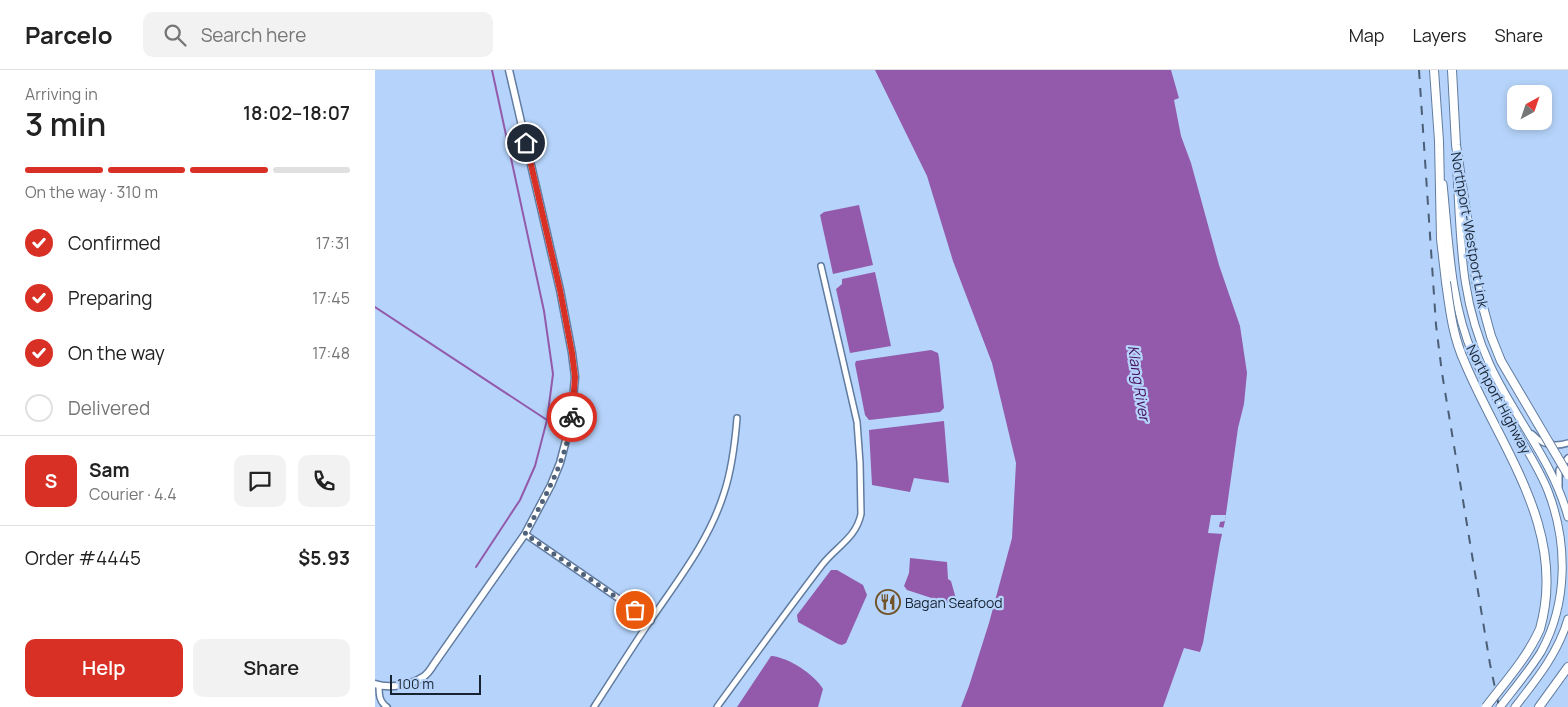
<!DOCTYPE html>
<meta charset="utf-8">
<style>
:root{--surface:#fff;--page:#f2f2f2;--text:#222;--muted:#767676;--line:#e0e0e0;--accent:#d93025}
body{margin:0;font-family:Manrope,sans-serif;background:var(--page);color:var(--text);height:100vh;display:flex;flex-direction:column;font-size:19px;white-space:nowrap}
*{box-sizing:border-box;margin:0}
p{font-size:16px;color:var(--muted)}
.icon{flex:none;width:28px;height:28px;fill:none;stroke:currentColor;stroke-width:2;stroke-linecap:round;stroke-linejoin:round}
.map{position:relative;flex:1;overflow:hidden}
.details{display:flex;flex-direction:column;background:var(--surface);width:375px}
.details>*{flex:none}
.needle{width:32px;rotate:40deg}
.controls{position:absolute;left:1132px;top:15px;display:grid;gap:10px}
.controls a{display:grid;place-items:center;width:45px;height:45px;border-radius:10px;background:var(--surface);box-shadow:0 2px 8px #0003;font-size:25px}
.scale{position:absolute;left:15px;bottom:12px;width:91px;box-sizing:border-box;padding-left:5px;border:2px solid #182332;border-top:0;font-size:14px;line-height:18px;white-space:nowrap;color:#182332;-webkit-text-stroke:4px #b6d4fb;paint-order:stroke}
.pin{position:absolute;display:grid;place-items:center;width:42px;height:42px;color:#fff;margin:-21px;border:2px solid #fff;border-radius:50%;box-shadow:0 1px 5px #0007}
.courier{position:absolute;display:grid;place-items:center;width:50px;height:50px;margin:-25px;border:4px solid #d93025;border-radius:50%;background:#fff;color:#222;box-shadow:0 1px 6px #0007}
.head em{font-style:normal;font-weight:600}
.head div{display:flex;flex-direction:column-reverse}
.head{display:flex;align-items:center;justify-content:space-between;height:85px;padding:0 25px}
h1{font-size:32px;font-weight:600;line-height:38px}
.bar{display:grid;grid-template-columns:repeat(4,1fr);gap:8px 5px;align-content:center;height:60px;padding:0 25px}
.bar i{height:6px;border-radius:4px;background:var(--line)}
.bar .on{background:var(--accent)}
.bar p{grid-column:span 4}
.line{display:flex;align-items:center;gap:12px;padding:0 25px;border-top:1px solid var(--line)}
.line div{flex:1}
.round{display:grid;place-items:center;flex:none;width:52px;height:52px;border-radius:10px;background:var(--page)}
ol{padding:0 25px;list-style:none}
li{display:flex;align-items:center;gap:15px;height:55px}
li p{margin-inline-start:auto}
li .icon{padding:5px;border-radius:50%;background:var(--accent);color:#fff;stroke-width:4}
li:last-child{color:var(--muted)}
li i{width:28px;height:28px;border:2px solid var(--line);border-radius:50%}
.cta{display:flex;gap:10px;margin-top:auto;padding:10px 25px}
.cta a{flex:1;height:58px;border-radius:10px;background:var(--accent);color:#fff;font-size:20px;font-weight:600;line-height:58px;text-align:center}
.cta a+a{background:var(--page);color:var(--text)}
header{display:flex;align-items:center;gap:30px;box-sizing:border-box;height:70px;padding:0 25px;background:var(--surface);border-bottom:1px solid var(--line)}
header strong{font-size:24px}
nav{display:flex;gap:28px;margin-inline-start:auto;font-size:18px}
.search{width:350px;height:45px;background:var(--page);display:flex;align-items:center;gap:12px;box-sizing:border-box;padding:0 18px;border-radius:10px;color:var(--muted);font-size:19px}
main{display:flex;flex:1;min-height:0}
.map>svg:first-child{display:block}
</style>
<header>
<strong>Parcelo</strong>
<div class="search"><svg class="icon" aria-label="search" viewBox="0 0 24 24"><circle cx="10" cy="10" r="6"/><path d="M15 15l6 6"/></svg>Search here</div>
<nav><a>Map</a><a>Layers</a><a>Share</a></nav>
</header>
<main>
<section class="details">
<div class="head"><div><h1>3 min</h1><p>Arriving in</p></div><em>18:02–18:07</em></div>
<div class="bar"><i class="on"></i><i class="on"></i><i class="on"></i><i></i><p>On the way · 310 m</p></div>
<ol>
<li><svg class="icon" aria-label="check" viewBox="0 0 24 24"><path d="M5 12l5 5 9-10"/></svg>Confirmed<p>17:31</p></li>
<li><svg class="icon" aria-label="check" viewBox="0 0 24 24"><path d="M5 12l5 5 9-10"/></svg>Preparing<p>17:45</p></li>
<li><svg class="icon" aria-label="check" viewBox="0 0 24 24"><path d="M5 12l5 5 9-10"/></svg>On the way<p>17:48</p></li>
<li><i></i>Delivered</li>
</ol>
<div class="line" style="height:90px"><b class="round" style="background:var(--accent);color:#fff">S</b><div><b>Sam</b><p>Courier · 4.4</p></div><a class="round"><svg class="icon" aria-label="chat" viewBox="0 0 24 24"><path d="M4 5h16v11H9l-5 4z"/></svg></a><a class="round"><svg class="icon" aria-label="phone" viewBox="0 0 24 24"><path d="M5 4h4l2 5-3 2q2 4 5 5l2-3 5 2v4C11 20 4 13 5 4z"/></svg></a></div>
<div class="line" style="height:65px"><div>Order #4445</div><b>$5.93</b></div>
<div class="cta"><a>Help</a><a>Share</a></div>
</section>
<div class="map">
<svg width="1193" height="637" viewBox="0 0 1193 637">
<rect width="100%" height="100%" fill="#b6d4fb"/>
<g fill="#935aab">
<polygon points="500,0 796,0 804,28 799,30 806,66 816,93 844,195 865,256 872,303 869,334 863,358 850,451 845,473 828,573 825,582 809,578 788,637 586,637 594,616 614,553 637,468 641,393 617,293 578,191 552,106"/>
<polygon points="484,135 498,195 458,204 445,145 449,142"/>
<polygon points="500,202 516,276 475,283 461,219 467,214 467,209"/>
<polygon points="556,280 563,283 564,288 569,338 565,342 494,350 490,345 480,294 481,291"/>
<polygon points="569,351 574,413 539,408 535,422 497,415 494,360"/>
<polygon points="535,488 572,492 573,509 576,511 581,529 578,535 532,520 529,516 534,503"/>
<polygon points="456,500 462,500 488,515 492,525 471,573 467,575 463,574 423,552 422,545"/>
<path d="M396,586c17,1 43,18 52,33l-5,18h-81z"/>
</g>
<polygon fill="#b6d4fb" points="836,445 851,445 850,451 845,452 844,457 851,458 849,464 833,463"/>
<g fill="none" stroke-linecap="round" stroke-linejoin="round">
<g stroke="#935aab" stroke-width="2">
<polyline points="0,237 172,350"/>
<polyline points="101,497 145,430 160,396 172,350 178,304 169,241 117,0"/>
</g>
<defs>
<g id="minor">
<path d="M1157,364c10,11 23,13 36,9"/>
<polyline points="1184,417 1184,400 1193,388"/>
<polyline points="150,464 276,551"/>
<path d="M4,615c0,9 0,17 8,22"/>
<path d="M219,637c19,-29 37,-58 56,-86 28,-41 59,-80 74,-128 8,-24 11,-50 13,-75"/>
<path d="M342,637c35,-48 69,-95 105,-142 15,-19 34,-27 39,-51l-1,-51 -3,-41 -36,-156"/>
</g>
<path id="tertiary" d="M0,614c14,5 36,1 48,-7 5,-3 8,-8 11,-13l91,-130 26,-49 9,-22 11,-42 4,-44 -3,-24 -12,-63 -51,-220"/>
<g id="secondary">
<path d="M1082,103c4,70 3,127 33,192 24,52 63,96 78,152"/>
<path d="M1068,114c6,57 7,117 30,171 10,24 26,46 39,69 12,22 27,44 36,67 20,52 20,112 -7,161 -12,19 -27,37 -41,55"/>
<path d="M1140,637c22,-28 43,-54 53,-88"/>
</g>
<g id="primary">
<polyline points="1059,0 1064,71 1066,169 1071,212"/>
<polyline points="1077,0 1081,75 1102,215"/>
<polyline points="1164,637 1193,597"/>
</g>
</defs>
<use href="#minor" stroke="#617ca0" stroke-width="8"/>
<use href="#tertiary" stroke="#617ca0" stroke-width="9"/>
<use href="#secondary" stroke="#617ca0" stroke-width="9"/>
<use href="#primary" stroke="#617ca0" stroke-width="10"/>
<use href="#minor" stroke="#fff" stroke-width="5"/>
<use href="#tertiary" stroke="#fff" stroke-width="6"/>
<use href="#secondary" stroke="#fff" stroke-width="7"/>
<use href="#primary" stroke="#fff" stroke-width="8"/>
<polyline stroke="#4c5e75" stroke-width="2" stroke-dasharray="9 9" stroke-linecap="butt" points="1044,0 1061,255 1067,303 1115,594 1124,637"/>
<defs>
<g id="primary-bridge">
<path d="M1071,212c4,29 7,55 19,81 36,86 103,167 75,266 -13,29 -35,53 -54,78"/>
<polyline points="1102,215 1116,266 1126,291 1193,405"/>
</g>
</defs>
<use href="#primary-bridge" stroke="#617ca0" stroke-width="10" stroke-linecap="butt"/>
<use href="#primary-bridge" stroke="#fff" stroke-width="8"/>
</g>
<g fill="none" stroke-linecap="round" stroke-linejoin="round">
<path stroke="#4f6178" stroke-width="5" stroke-dasharray="0 9" d="M197,347c-5,42 -27,80 -47,117l110,76"/>
<polyline stroke="#d93025" stroke-width="6" points="151,73 185,220 197,283 200,307 197,347"/>
</g>
<defs>
<symbol id="restaurant-ring" viewBox="-11 -11 22 22"><circle r="9.5" fill="#b6d4fb" stroke="#715327" stroke-width="1.5"/><path d="M-5-6h1v4h1v-4h1v4h1v-4h1v5L-1.5 .5V6h-2V.5L-5-1ZM5-6V6H3V1.5H1.5Q1.5-4 5-6Z" fill="#715327"/></symbol>
</defs>
<g fill-rule="evenodd">
<use href="#restaurant-ring" x="499" y="518" width="28" height="28"/>
</g>
<g text-anchor="middle" dominant-baseline="central" stroke-width="4.5" stroke-linejoin="round" paint-order="stroke">
<g font-size="14" fill="#182332" stroke="#b6d4fb">
<text transform="translate(1095 160) rotate(80)">Northport-Westport Link</text>
<text transform="translate(1124 329) rotate(62)">Northport Highway</text>
</g>
<g font-size="14" fill="#182332" stroke="#b6d4fb" text-anchor="start">
<text x="530" y="532">Bagan Seafood</text>
</g>
<g font-size="15" font-style="italic" fill="#470d5b" stroke="#b6d4fb">
<text transform="translate(764 313) rotate(81)">Klang River</text>
</g>
</g>
</svg>
<div class="controls">
<a><svg class="needle" viewBox="-14 -14 28 28"><path d="M0-13l5 13h-10z" fill="#e53935"/><path d="M0 13l5-13h-10z" fill="#767676"/></svg></a>
</div>
<div class="scale">100 m</div>
<div class="pin" style="left:260px;top:540px;background:#ea580c"><svg class="icon" aria-label="bag" viewBox="0 0 24 24"><path d="M5 8h14l-1 12H6zM9 8a3 3 0 0 1 6 0"/></svg></div>
<div class="pin" style="left:151px;top:73px;background:#1f2937"><svg class="icon" aria-label="home" viewBox="0 0 24 24"><path d="M3 11l9-7 9 7M6 9v11h12V9"/></svg></div>
<div class="courier" style="left:197px;top:347px"><svg class="icon" aria-label="bike" viewBox="0 0 24 24"><circle cx="6" cy="16" r="4"/><circle cx="18" cy="16" r="4"/><path d="M6 16l4-8h5l3 8M10 8l3 8H6M13 5h3"/></svg></div>
</div>
</main>
